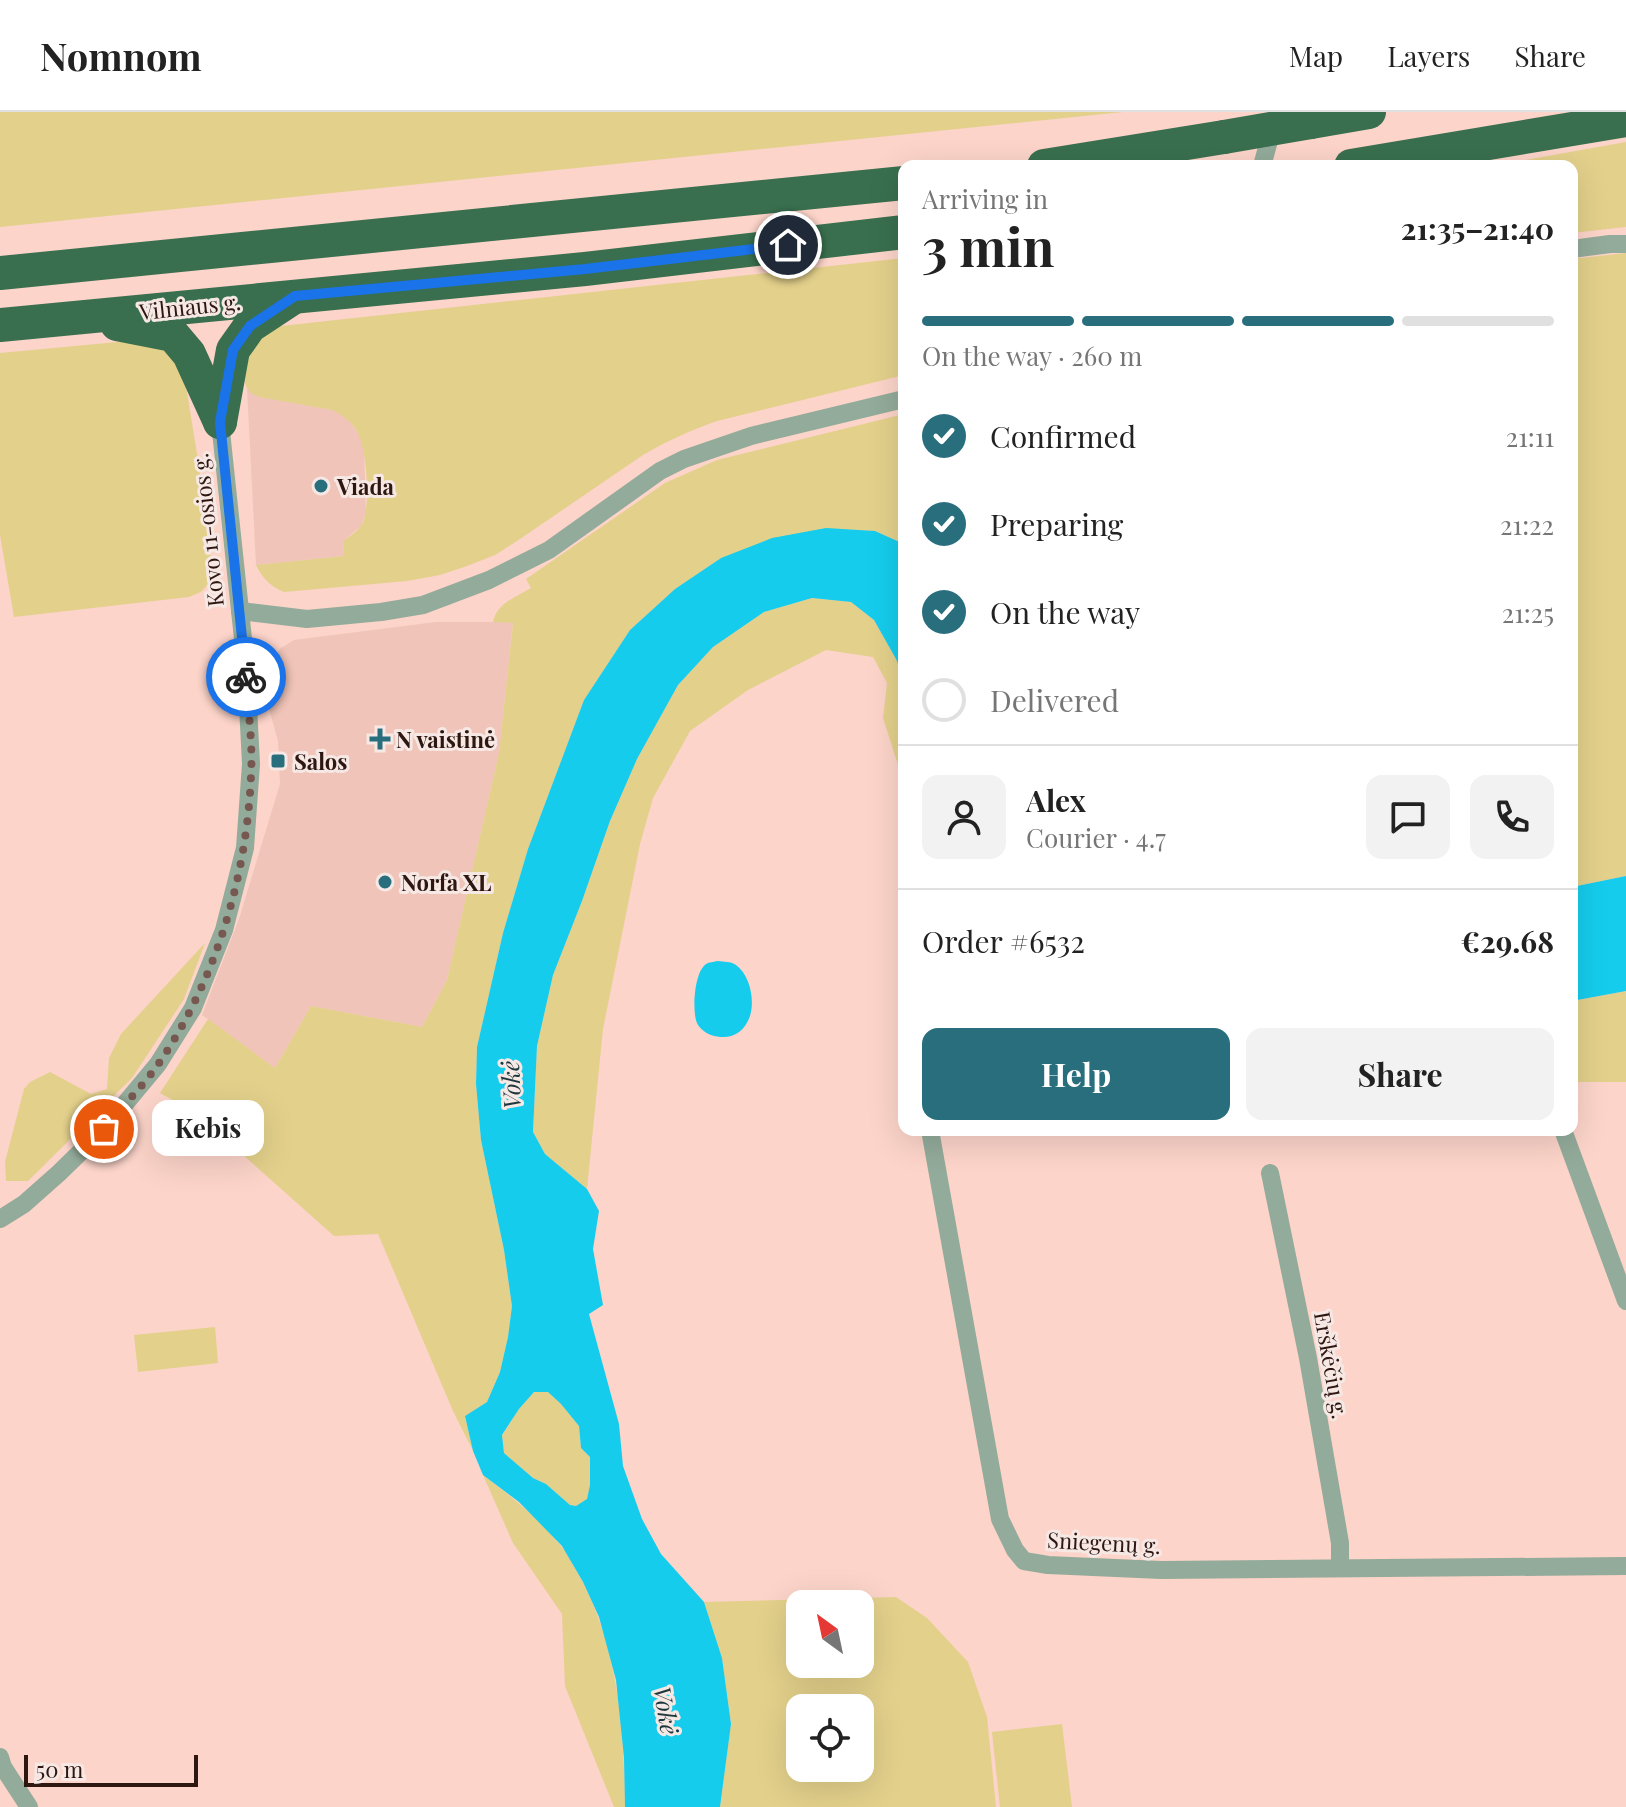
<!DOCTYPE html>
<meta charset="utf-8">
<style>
:root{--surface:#fff;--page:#f2f2f2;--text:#222;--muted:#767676;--line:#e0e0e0;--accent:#296e7d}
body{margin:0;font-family:"Playfair Display",serif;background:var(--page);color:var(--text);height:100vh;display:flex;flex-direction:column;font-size:30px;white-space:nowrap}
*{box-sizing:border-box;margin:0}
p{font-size:26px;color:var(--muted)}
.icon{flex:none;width:44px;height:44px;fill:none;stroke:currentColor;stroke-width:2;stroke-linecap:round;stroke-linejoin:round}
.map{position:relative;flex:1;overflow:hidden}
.side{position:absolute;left:898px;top:48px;width:680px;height:976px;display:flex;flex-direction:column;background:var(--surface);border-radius:16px;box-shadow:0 8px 32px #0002}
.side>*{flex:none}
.needle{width:52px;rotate:327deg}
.buttons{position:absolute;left:786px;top:1478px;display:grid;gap:16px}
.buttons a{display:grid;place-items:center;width:88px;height:88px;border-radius:16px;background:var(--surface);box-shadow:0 8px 32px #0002;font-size:40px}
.scale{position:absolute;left:24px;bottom:20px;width:174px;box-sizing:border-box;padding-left:8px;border:4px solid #2e1611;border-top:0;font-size:22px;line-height:28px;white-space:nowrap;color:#2e1611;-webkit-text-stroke:6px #f6e8e4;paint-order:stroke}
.pin{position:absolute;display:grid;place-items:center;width:68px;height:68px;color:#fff;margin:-34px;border:4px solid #fff;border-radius:50%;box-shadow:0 2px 8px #0007}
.courier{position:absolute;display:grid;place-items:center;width:80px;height:80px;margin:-40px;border:6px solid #1a73e8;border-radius:50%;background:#fff;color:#222;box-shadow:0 2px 10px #0007}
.bubble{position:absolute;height:56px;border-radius:16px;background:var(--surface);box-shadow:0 8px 32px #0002;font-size:26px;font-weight:700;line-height:56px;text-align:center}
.headline em{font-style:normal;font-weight:700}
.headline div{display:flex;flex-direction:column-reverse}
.headline{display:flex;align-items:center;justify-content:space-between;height:136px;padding:0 24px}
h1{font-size:52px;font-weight:700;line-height:60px}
.bar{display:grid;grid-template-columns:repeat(4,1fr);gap:12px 8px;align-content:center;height:96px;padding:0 24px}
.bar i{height:10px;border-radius:6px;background:var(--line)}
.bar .active{background:var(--accent)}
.bar p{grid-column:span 4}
.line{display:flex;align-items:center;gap:20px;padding:0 24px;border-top:2px solid var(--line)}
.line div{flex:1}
.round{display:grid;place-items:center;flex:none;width:84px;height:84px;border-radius:16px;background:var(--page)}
ol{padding:0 24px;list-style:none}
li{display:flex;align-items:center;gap:24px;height:88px}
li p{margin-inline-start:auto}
li .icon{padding:8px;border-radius:50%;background:var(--accent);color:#fff;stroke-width:4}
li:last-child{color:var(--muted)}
li i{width:44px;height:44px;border:4px solid var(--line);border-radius:50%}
.cta{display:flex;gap:16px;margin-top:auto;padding:16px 24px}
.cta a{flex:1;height:92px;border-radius:16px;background:var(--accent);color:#fff;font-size:32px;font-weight:700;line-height:92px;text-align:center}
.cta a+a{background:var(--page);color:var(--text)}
header{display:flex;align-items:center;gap:48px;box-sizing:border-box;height:112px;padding:0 40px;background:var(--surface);border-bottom:2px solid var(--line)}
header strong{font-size:38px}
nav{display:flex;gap:44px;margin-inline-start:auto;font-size:28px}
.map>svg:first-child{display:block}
</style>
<header>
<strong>Nomnom</strong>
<nav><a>Map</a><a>Layers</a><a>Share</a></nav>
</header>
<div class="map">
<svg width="1626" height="1695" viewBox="0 0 1626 1695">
<rect width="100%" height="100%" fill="#fcd4c9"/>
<g fill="#f0c4b8">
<polygon points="247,276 260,285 333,298 342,302 351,311 359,323 364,337 366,400 361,414 343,429 344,444 256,453"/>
<polygon points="436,510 513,510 499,641 447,868 422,915 311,894 275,956 202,903 239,807 280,672 278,629 263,575 268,552 281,536 294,528"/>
</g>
<g fill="#e3d08b" fill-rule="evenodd">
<polygon points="0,0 1123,0 0,115"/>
<polygon points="1626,30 1626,115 1572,121 1572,54 1491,54"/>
<polygon points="1626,141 1626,764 1572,775 1572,147"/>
<path d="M904,146v117l-187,46c-26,9 -50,20 -74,34l-123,84 -25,16 -28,11 -27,9 -33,6 -123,11c-14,-6 -21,-13 -28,-27l88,-9 -1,-15c7,-5 15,-10 19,-17 9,-17 5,-70 -3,-88 -5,-12 -14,-20 -27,-26l-73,-13 -8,-4 -4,-5 -5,-12 4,-27 26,-22z"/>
<polygon points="139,228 167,234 186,274 207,404 212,458 209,471 201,480 189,485 14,505 0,423 0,241"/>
<path d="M904,302v130l-29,-13 -154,27 -46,31 -45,41 -46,70 -56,149 -25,84 -26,114 -1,37 5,56 23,110 8,56 -4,31 -8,35 -13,30 -22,14 8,35 -20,-40 -75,-177 -44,2 -138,-123 -36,-20 48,-74 67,49 36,-62 111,21 25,-47 52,-227 14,-130 -20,-1c4,-19 23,-25 38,-34l-5,-9 139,-96 52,-23z"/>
<polygon points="812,486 851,490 874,508 896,547 904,567 904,664 898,653 883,606 887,571 873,545 826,538 748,578 690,619 653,686 640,732 603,917 587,1077 545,1042 533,1020 537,934 553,863 582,789 610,709 637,647 678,573 713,535 764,500"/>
<polygon points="205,831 184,887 132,966 28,1069 6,1069 5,1050 24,977 30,970 50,960 91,982 107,977 109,946 121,922"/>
<polygon points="1626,879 1626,970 1572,970 1572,889"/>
<polygon points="215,1215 218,1251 138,1260 134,1223"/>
<polygon points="534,1280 548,1280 561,1292 579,1314 581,1336 590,1345 590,1373 587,1387 576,1394 570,1393 546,1372 533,1366 504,1341 502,1324 519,1297"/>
<path d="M483,1363c28,21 55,43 77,70 7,7 11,17 16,25 42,72 48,156 49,237h-11l-49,-121 -3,-72 -49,-71z"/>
<path d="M896,1485l31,21 41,44 19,55 9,90h-276l11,-84 -9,-65 -18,-56zM800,1492h60v60h-60zM800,1596h60v60h-60z"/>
<polygon points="1062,1612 1072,1695 1000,1695 992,1620"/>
</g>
<g fill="#15ccec" fill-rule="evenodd">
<path d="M826,416l49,3 29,13v135l-8,-20 -22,-39 -23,-18 -39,-4 -48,14 -51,35 -35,38 -41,74 -27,62 -28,80 -29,74 -16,71 -4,86 12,22 42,35 12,22 -6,38 10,56 -14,9 30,110 4,42 19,53 19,35 43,48 18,56 9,66 -11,83h-95l-1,-49 -8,-78 -17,-63 -16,-35 -21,-36 -43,-44 -36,-27 -10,-24 -8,-35 22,-14 13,-30 8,-35 4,-31 -8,-56 -23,-110 -5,-56 1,-37 26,-114 25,-84 56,-149 46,-70 45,-41 46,-31 51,-20zM534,1280h14l13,12 18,22 2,22 9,9v28l-3,14 -11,7 -6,-1 -24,-21 -13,-6 -29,-25 -2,-18 17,-26z"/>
<polygon points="1626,764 1626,879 1572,889 1572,775"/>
<path d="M718,849c6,1 12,0 18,4 14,10 19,35 14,51 -6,18 -21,25 -39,19 -5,-2 -11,-6 -14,-12 -5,-11 -3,-51 9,-59 3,-2 8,-2 12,-3z"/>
</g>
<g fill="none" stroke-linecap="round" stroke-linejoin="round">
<g stroke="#93ab9a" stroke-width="18">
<polyline points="1262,54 1273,14"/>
<polyline points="1572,137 1610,132 1626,132"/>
<polyline points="240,499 307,507 381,500 423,493 489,468 549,438 660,359 684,347 751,324 904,287"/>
<polyline points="930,1018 1000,1407 1015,1438 1024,1449 1048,1453 1161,1458 1626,1454"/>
<polyline points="1563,1018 1626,1189"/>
<polyline points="1270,1061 1308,1246 1340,1431 1340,1455"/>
<polyline points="0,1107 24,1092 59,1061 104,1017 158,952 193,896 224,818 245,736 251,652 246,555 220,310"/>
<polyline points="0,1645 3,1655 29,1695"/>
</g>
<g stroke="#396f4e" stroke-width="34">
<polyline points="1311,10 1369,0"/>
<polyline points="1044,54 1224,25"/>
<polyline points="1351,54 1626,8"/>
<polyline points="0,161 904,71"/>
<polyline points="117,212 173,223 189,242 220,310"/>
<polyline points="0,213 585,157 904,120"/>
<polyline points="220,310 233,238 250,214 291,187"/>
</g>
<polyline stroke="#396f4e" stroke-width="34" points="1224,25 1311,10"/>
</g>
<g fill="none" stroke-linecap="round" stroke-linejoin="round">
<path stroke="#765851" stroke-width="8" stroke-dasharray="0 14.4" d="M104,1017c18,-22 39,-43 55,-66 57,-83 88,-187 92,-288 2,-32 -3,-65 -5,-98"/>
<polyline stroke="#1a73e8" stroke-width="10" points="246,565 220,310 233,238 250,214 295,184 585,157 788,133"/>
</g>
<g fill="#296e7d" stroke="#f6e8e4" stroke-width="3">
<circle cx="321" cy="374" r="8"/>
<path d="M376 615h8v8h8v8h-8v8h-8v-8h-8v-8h8z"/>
<rect x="270" y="641" width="16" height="16" rx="4"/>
<circle cx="385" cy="770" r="8"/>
</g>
<g text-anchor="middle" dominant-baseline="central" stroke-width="6" stroke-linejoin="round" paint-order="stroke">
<g font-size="22" fill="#2e1611" stroke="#f6e8e4">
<text transform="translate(190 194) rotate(-6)">Vilniaus g.</text>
<text transform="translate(207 418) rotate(-96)">Kovo 11-osios g.</text>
<text transform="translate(1332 1253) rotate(80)">Erškėčių g.</text>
<text transform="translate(1104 1430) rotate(3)">Sniegenų g.</text>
</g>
<g font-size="22" font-weight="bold" fill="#2e1611" stroke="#f6e8e4" text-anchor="start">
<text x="337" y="374">Viada</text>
<text x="396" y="627">N vaistinė</text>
<text x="294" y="649">Salos</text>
<text x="401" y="770">Norfa XL</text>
</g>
<g font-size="24" font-style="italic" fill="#1e373d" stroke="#f6e8e4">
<text transform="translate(510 973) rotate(-93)">Vokė</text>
<text transform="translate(667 1598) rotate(80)">Vokė</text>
</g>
</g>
</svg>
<div class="buttons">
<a><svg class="needle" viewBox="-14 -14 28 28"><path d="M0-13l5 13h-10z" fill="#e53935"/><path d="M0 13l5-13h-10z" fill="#767676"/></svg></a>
<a><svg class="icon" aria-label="locate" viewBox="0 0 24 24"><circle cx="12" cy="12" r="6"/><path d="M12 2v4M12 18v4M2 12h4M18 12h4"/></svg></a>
</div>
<div class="scale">50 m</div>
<div class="pin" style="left:104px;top:1017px;background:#ea580c"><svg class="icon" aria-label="bag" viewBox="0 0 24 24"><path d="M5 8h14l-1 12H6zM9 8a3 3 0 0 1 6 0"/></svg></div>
<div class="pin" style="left:788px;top:133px;background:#1f2937"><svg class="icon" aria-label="home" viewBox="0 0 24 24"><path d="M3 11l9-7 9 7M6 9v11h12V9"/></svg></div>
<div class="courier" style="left:246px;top:565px"><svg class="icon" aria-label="bike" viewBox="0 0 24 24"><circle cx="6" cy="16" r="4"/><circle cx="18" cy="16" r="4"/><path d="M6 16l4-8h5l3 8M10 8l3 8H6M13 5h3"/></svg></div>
<div class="bubble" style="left:152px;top:988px;width:112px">Kebis</div>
<section class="side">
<div class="headline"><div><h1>3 min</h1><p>Arriving in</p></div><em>21:35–21:40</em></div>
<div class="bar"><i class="active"></i><i class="active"></i><i class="active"></i><i></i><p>On the way · 260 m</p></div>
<ol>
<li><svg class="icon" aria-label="check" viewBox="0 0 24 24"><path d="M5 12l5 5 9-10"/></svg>Confirmed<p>21:11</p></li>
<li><svg class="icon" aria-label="check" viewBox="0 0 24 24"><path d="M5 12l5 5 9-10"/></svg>Preparing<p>21:22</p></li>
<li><svg class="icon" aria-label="check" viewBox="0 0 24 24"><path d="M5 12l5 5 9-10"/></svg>On the way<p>21:25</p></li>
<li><i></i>Delivered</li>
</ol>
<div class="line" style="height:144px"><a class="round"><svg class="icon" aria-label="person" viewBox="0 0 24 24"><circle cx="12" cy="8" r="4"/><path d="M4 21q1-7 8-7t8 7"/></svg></a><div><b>Alex</b><p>Courier · 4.7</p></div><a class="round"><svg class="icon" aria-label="chat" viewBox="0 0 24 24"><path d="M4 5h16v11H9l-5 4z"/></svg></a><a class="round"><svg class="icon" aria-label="phone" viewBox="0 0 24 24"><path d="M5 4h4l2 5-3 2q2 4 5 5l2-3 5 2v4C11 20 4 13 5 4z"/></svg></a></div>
<div class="line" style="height:104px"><div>Order #6532</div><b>€29.68</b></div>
<div class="cta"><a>Help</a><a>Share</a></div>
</section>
</div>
